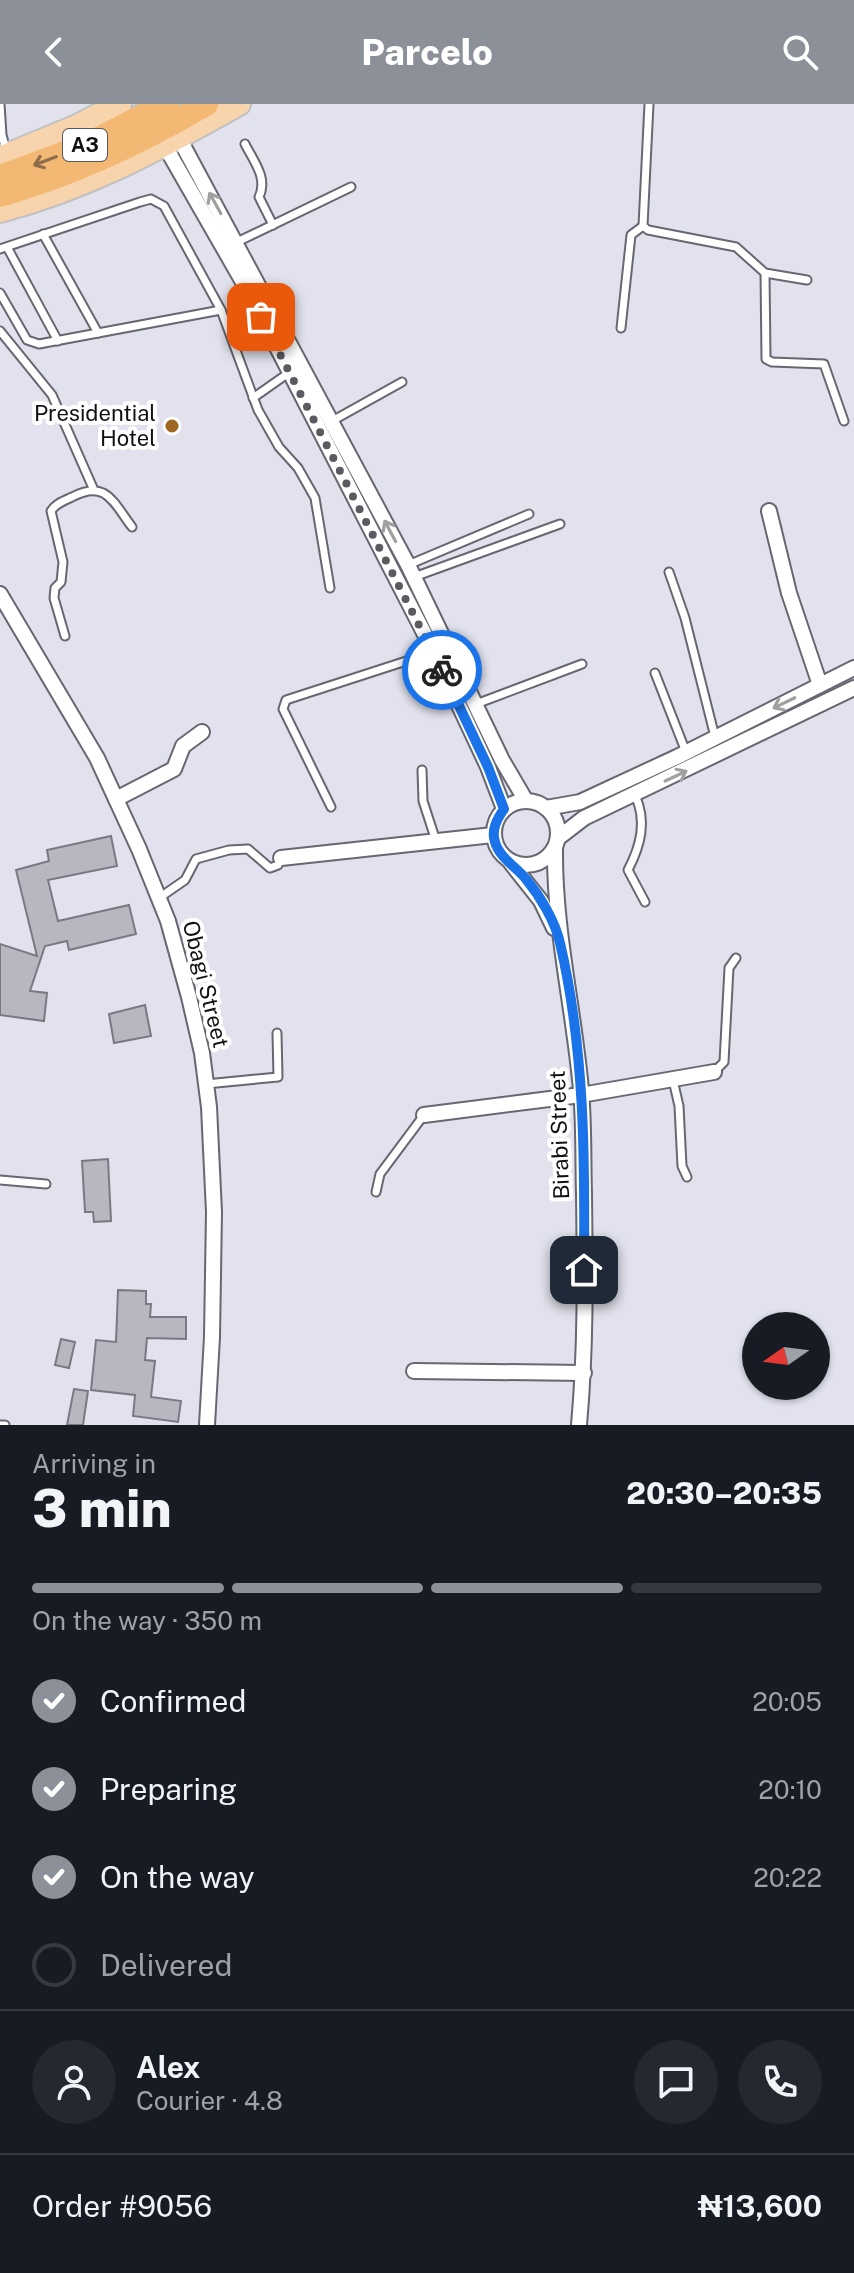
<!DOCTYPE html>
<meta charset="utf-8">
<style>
:root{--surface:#171b24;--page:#242831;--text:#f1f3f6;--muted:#9ea1a6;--line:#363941;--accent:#8c9099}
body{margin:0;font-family:"Public Sans",sans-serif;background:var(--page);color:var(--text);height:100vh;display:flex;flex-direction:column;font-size:30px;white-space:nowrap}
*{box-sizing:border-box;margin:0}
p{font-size:26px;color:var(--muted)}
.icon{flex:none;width:44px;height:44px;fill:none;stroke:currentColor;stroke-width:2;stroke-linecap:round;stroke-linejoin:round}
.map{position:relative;height:1321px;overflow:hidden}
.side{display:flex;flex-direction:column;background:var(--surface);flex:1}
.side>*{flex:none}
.needle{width:52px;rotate:256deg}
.tools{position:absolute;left:742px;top:1208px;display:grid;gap:16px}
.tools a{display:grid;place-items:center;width:88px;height:88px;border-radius:50%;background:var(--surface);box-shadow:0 2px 6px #0004;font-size:40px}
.pin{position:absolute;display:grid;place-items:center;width:68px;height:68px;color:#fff;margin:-34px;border-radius:16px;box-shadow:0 4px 12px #0006}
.courier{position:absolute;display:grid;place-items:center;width:80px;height:80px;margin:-40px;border:6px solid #1a73e8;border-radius:50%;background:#fff;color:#222;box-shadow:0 2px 10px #0007}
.summary em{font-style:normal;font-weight:800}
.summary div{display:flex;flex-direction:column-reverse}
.summary{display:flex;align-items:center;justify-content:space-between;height:136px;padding:0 32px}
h1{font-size:52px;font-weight:800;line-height:60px}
.bar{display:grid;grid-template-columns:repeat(4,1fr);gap:12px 8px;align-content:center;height:96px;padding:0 32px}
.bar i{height:10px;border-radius:6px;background:var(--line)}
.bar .current{background:var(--accent)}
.bar p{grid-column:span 4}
.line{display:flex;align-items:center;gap:20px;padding:0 32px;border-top:2px solid var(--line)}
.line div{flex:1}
.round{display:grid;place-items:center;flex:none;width:84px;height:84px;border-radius:42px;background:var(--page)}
ol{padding:0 32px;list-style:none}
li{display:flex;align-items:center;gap:24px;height:88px}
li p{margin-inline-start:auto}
li .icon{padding:8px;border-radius:50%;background:var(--accent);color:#fff;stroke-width:4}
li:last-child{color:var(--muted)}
li i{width:44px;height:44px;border:4px solid var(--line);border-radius:50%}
header{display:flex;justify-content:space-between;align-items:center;height:104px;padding:0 32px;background:var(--accent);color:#fff;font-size:36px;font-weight:800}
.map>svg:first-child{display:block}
</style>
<header><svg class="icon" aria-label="back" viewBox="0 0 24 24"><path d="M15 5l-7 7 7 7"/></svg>Parcelo<svg class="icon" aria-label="search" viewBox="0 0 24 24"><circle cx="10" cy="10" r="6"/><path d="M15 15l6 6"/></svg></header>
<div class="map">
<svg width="854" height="1321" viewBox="0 0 854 1321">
<rect width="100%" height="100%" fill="#e1e2ed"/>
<g fill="#b6b7c1" stroke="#787983" stroke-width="2">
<polygon points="111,732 117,762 48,776 58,817 129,801 136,830 69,846 67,837 45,842 30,887 47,889 44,917 0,911 0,840 37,852 16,766 49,757 47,746"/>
<polygon points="145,901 151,932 114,939 109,910"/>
<polygon points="108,1055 111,1117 94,1118 93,1108 85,1108 82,1057"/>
<polygon points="118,1186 146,1187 146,1200 151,1200 150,1213 186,1213 186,1235 147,1234 145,1256 155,1257 151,1293 181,1297 178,1318 133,1312 135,1291 91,1286 96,1236 116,1238"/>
<polygon points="61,1235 75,1238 69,1264 55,1261"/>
<polygon points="74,1285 88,1287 83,1321 67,1321"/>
</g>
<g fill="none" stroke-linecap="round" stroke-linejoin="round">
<defs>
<g id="lane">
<polyline points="0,0 2,31 7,50"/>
<polyline points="649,0 643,122 648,126 736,143 765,169 766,255 772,258 824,260 844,317"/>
<path d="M245,40c9,18 23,34 14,53l14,28"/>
<polyline points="43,130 98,229"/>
<polyline points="237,138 351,83"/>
<polyline points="7,143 58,237"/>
<polyline points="0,145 140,98 151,95 164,102 221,206 258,306 279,343 298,364 315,394 330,484"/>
<polyline points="765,169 807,176"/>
<polyline points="0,189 27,236 39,240 221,206"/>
<polyline points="621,224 631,131 643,122"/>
<polyline points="0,227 52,291 93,384"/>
<polyline points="253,294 290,268"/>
<polyline points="332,317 402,278"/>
<polyline points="408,461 529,410"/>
<polyline points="669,468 685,514 715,633"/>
<polyline points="414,473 560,420"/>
<path d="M65,532l-11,-38 1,-10 6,-6 2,-20 -12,-51c5,-8 13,-10 21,-14 34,-18 41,5 60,30"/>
<polyline points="655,569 686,648"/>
<polyline points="476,600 582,560"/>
<polyline points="422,666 423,697 436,737"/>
<path d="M635,691c12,26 6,50 -7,75l17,32"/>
<polyline points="331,703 283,605 286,596 434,548"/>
<polyline points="159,794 185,776 196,755 229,746 248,745 270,764 278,761 281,754"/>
<polyline points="714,968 724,958 729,864 736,854"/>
<polyline points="673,976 679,1002 682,1062 687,1073"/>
<polyline points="206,980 278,973 277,929"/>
<polyline points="0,1076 46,1080"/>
<polyline points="376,1088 380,1070 424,1011"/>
<polyline points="0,1321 5,1321"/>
</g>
<g id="street">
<polyline points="179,34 408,461 502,656 526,697"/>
<polyline points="165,42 247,185 434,548 488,663 504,705"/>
<polyline points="769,407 789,489 820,581"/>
<polyline points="0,490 97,654 139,745 168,817 189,893 202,949 209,1003 214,1108 212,1233 207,1321"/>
<polyline points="116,695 174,665 183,642 202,628"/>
<circle cx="526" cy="729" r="32"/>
<polyline points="546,704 580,698 677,653 854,564"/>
<polyline points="558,734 584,714 854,584"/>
<path d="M555,744c-1,82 19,161 26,242 3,34 2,69 3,104 1,77 2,154 -5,231"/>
<polyline points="281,754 493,731"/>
<polyline points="511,759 541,797 554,824"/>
<polyline points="424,1011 581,991 714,968"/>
<polyline points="414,1267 584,1269"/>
</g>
<g id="primary">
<polyline points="0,54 75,23 120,0"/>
<path d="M0,107c90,-24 159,-62 239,-107"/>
</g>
<g id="highway">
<polyline points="0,73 87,41 166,0"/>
<path d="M0,91c74,-21 140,-52 206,-91"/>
</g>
</defs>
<use href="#lane" stroke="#666770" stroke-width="11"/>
<use href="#street" stroke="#666770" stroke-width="18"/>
<use href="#primary" stroke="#c1c1c2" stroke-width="26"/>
<use href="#highway" stroke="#c1c1c2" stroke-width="28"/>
<use href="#lane" stroke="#fff" stroke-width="7"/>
<use href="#street" stroke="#fff" stroke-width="14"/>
<use href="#primary" stroke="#f8d4ac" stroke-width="22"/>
<use href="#highway" stroke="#f4b875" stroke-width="24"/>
</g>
<defs><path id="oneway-shaft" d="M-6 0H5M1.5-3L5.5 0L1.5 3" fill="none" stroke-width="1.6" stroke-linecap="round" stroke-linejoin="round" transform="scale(2)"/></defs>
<use stroke="#8e6d4a" href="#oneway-shaft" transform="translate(45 57) rotate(159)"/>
<g stroke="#a0a0a1">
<use href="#oneway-shaft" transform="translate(215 99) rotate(-119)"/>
<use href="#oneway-shaft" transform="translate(390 427) rotate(-118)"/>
<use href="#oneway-shaft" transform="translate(784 599) rotate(154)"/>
<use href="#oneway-shaft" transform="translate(676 672) rotate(-25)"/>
</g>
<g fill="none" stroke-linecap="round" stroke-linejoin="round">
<polyline stroke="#5a5a61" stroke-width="8" stroke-dasharray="0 14.4" points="261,213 442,566"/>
<path stroke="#1a73e8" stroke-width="10" d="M442,566l46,97 16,42c-7,10 -13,21 -9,33 4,15 21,25 31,37 14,17 29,42 34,64 25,106 25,218 24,327"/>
</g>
<circle fill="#9e6822" stroke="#fff" stroke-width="3" cx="172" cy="322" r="8"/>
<g text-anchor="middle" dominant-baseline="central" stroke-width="8" stroke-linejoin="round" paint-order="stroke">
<rect fill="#fff" stroke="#58585b" stroke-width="2" x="63" y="25" width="44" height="32" rx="6"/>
<g font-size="20" font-weight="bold" fill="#111115">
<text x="85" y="41">A3</text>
</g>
<g font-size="22" fill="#111115" stroke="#fff" text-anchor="end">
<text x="156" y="309">Presidential<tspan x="156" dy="25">Hotel</tspan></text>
</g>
<g font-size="22" fill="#111115" stroke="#fff">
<text transform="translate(206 880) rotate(76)">Obagi Street</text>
<text transform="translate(559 1031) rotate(-92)">Birabi Street</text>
</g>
</g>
</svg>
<div class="tools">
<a><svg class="needle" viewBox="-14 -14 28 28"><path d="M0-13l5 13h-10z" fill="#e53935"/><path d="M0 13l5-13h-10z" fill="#9ea1a6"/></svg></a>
</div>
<div class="pin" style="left:261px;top:213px;background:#ea580c"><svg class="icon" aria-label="bag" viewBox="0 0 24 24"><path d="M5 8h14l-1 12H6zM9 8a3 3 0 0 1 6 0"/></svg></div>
<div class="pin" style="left:584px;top:1166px;background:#1f2937"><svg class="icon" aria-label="home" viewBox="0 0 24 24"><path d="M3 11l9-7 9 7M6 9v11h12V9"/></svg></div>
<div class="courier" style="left:442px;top:566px"><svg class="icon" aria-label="bike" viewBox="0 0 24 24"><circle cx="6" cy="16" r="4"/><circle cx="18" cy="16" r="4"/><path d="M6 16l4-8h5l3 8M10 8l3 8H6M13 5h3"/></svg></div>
</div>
<section class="side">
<div class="summary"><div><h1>3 min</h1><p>Arriving in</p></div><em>20:30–20:35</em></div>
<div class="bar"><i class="current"></i><i class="current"></i><i class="current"></i><i></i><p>On the way · 350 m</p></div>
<ol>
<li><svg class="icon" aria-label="check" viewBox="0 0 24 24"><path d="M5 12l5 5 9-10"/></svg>Confirmed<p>20:05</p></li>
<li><svg class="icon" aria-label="check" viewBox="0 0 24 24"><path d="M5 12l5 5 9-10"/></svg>Preparing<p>20:10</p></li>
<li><svg class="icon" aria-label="check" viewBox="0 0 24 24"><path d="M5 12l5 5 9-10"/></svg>On the way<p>20:22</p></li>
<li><i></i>Delivered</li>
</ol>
<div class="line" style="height:144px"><a class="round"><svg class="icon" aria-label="person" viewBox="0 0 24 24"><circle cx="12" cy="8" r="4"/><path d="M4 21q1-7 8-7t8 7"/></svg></a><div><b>Alex</b><p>Courier · 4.8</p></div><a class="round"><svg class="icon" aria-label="chat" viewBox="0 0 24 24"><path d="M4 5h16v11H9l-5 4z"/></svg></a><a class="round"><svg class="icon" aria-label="phone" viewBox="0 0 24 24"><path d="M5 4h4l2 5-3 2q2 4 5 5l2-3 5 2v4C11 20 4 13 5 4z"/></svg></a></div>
<div class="line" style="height:104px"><div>Order #9056</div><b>₦13,600</b></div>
</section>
